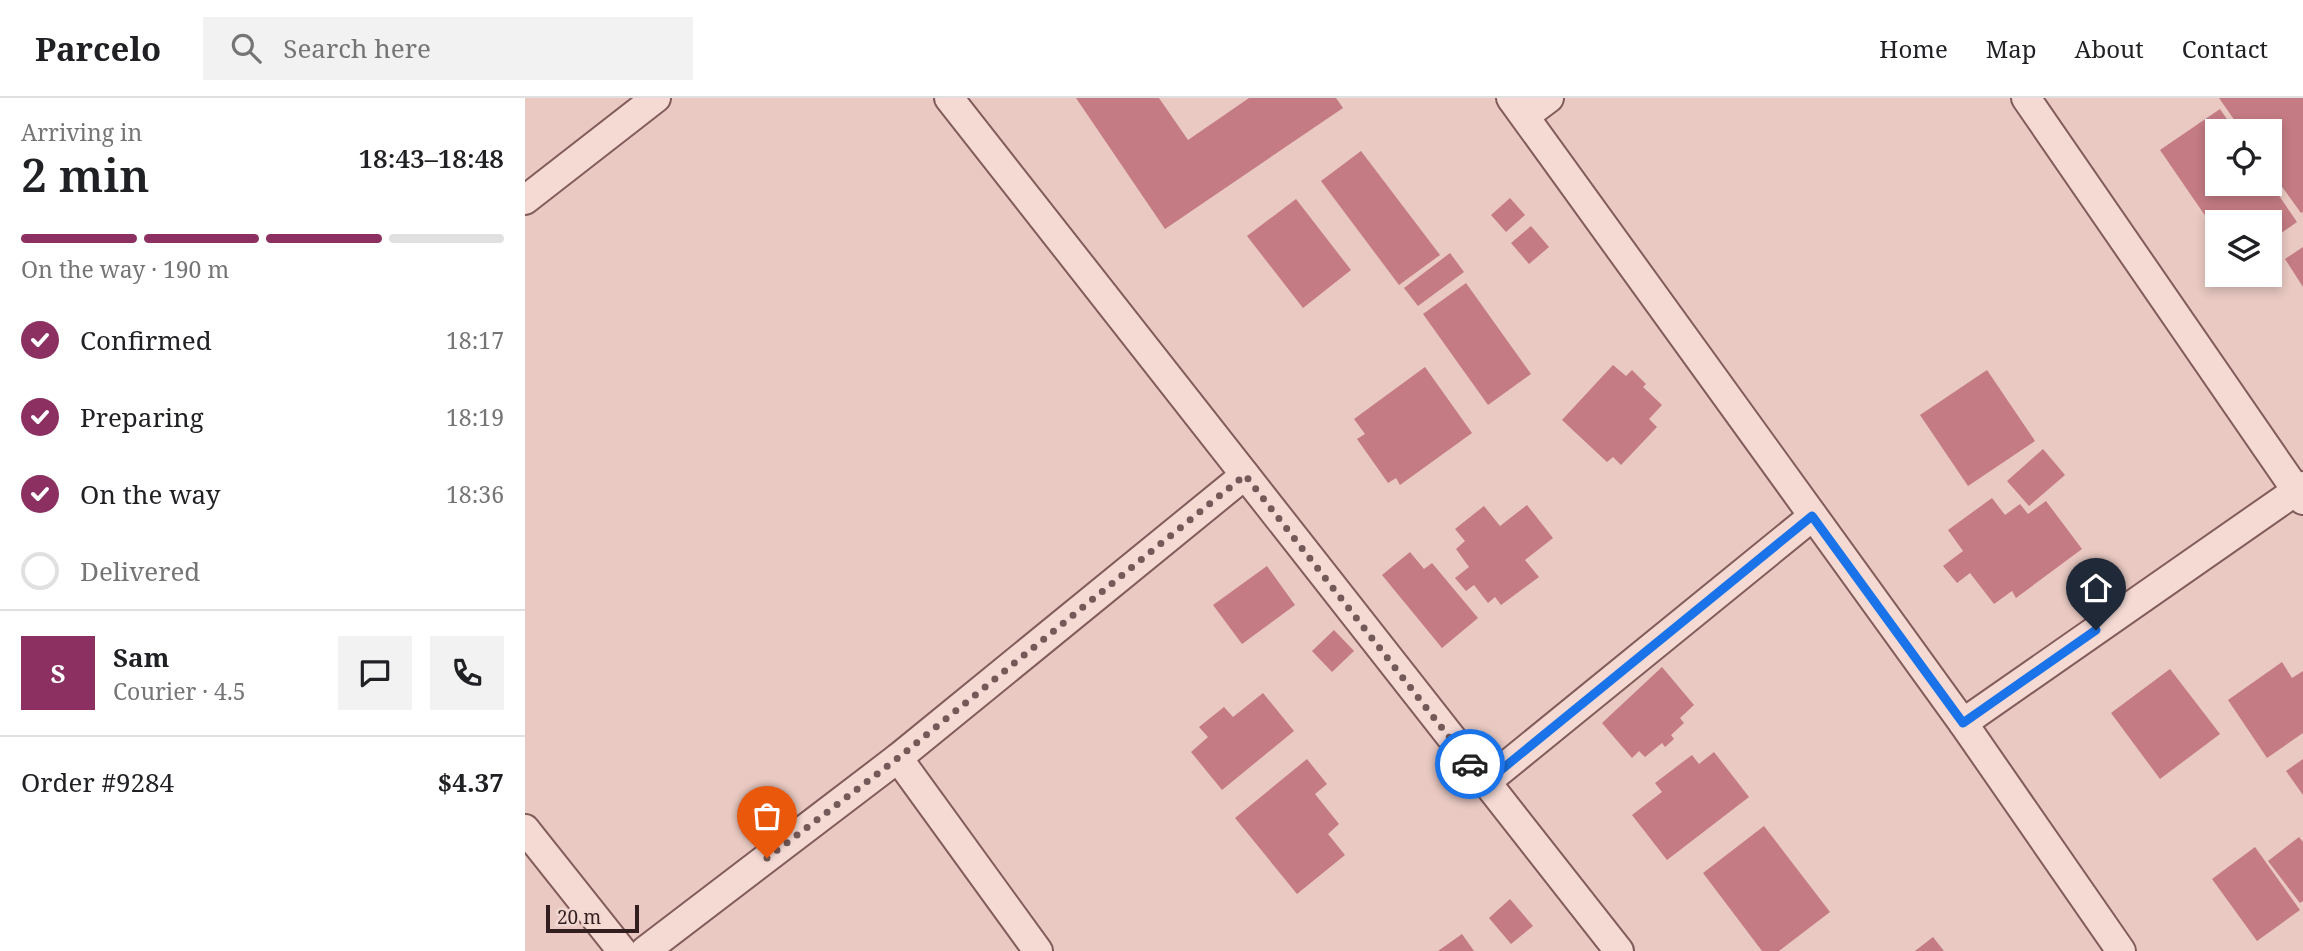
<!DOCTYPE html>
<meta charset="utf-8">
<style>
:root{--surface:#fff;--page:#f2f2f2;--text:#202124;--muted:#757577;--line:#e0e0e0;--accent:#8b3060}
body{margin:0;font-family:"Noto Serif",serif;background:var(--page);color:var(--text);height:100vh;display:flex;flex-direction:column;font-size:26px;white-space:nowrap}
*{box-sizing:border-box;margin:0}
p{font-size:23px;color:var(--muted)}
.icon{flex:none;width:38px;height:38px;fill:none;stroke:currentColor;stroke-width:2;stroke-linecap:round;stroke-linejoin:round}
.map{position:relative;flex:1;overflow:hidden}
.panel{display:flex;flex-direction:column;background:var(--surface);width:525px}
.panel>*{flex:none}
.tools{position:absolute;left:1680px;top:21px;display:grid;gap:14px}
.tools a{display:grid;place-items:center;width:77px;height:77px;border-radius:0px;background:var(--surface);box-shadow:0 4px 10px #0003;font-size:35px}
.scale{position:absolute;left:21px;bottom:18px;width:93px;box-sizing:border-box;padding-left:7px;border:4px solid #331e1f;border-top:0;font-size:19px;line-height:24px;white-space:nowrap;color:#331e1f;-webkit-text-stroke:5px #f2d7d1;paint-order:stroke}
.pin{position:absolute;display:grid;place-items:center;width:60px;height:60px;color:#fff;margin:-72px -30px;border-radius:50% 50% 50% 0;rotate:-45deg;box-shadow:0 0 7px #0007}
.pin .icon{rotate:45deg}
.courier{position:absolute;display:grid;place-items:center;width:70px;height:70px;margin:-35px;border:5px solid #1a73e8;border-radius:50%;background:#fff;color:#222;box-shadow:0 2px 9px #0007}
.head em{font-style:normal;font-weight:600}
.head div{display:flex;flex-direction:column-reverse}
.head{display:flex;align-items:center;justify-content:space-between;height:119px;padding:0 21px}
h1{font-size:46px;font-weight:600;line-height:52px}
.bar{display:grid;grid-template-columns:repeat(4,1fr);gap:10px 7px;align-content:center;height:84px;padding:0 21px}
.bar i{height:9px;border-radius:5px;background:var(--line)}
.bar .active{background:var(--accent)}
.bar p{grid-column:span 4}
.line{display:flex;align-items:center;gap:18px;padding:0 21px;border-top:2px solid var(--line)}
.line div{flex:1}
.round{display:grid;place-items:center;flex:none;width:74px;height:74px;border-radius:0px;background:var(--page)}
ol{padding:0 21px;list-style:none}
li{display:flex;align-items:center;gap:21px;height:77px}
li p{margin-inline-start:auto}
li .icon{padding:7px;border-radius:50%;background:var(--accent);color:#fff;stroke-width:4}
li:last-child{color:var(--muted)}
li i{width:38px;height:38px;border:4px solid var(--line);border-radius:50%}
header{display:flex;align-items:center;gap:42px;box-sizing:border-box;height:98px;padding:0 35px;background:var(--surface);border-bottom:2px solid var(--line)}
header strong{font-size:33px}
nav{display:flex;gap:38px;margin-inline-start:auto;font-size:24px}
.search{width:490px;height:63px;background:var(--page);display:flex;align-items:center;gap:18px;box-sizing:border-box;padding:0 24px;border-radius:0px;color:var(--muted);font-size:26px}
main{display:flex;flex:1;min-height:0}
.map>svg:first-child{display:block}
</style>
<header>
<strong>Parcelo</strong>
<div class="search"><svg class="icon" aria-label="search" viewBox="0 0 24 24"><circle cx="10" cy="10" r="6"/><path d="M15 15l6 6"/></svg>Search here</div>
<nav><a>Home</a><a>Map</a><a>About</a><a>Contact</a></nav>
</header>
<main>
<section class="panel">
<div class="head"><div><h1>2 min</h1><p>Arriving in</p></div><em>18:43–18:48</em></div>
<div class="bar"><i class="active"></i><i class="active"></i><i class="active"></i><i></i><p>On the way · 190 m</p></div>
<ol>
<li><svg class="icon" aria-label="check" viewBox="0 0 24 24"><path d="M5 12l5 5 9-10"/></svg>Confirmed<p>18:17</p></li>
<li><svg class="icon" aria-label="check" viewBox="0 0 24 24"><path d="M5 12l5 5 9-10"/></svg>Preparing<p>18:19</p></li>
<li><svg class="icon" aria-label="check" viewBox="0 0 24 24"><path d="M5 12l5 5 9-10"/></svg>On the way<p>18:36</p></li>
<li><i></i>Delivered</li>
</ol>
<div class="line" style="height:126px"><b class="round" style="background:var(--accent);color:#fff">S</b><div><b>Sam</b><p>Courier · 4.5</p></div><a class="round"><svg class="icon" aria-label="chat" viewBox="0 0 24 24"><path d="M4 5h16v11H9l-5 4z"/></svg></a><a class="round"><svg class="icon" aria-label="phone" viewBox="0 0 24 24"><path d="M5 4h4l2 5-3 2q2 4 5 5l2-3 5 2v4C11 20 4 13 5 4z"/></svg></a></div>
<div class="line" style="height:91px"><div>Order #9284</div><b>$4.37</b></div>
</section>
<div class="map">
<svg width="1778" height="853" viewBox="0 0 1778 853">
<rect width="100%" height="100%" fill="#e9c9c2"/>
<g fill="#c47b83">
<polygon points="551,0 634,0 663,42 724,0 811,0 818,10 640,131"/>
<polygon points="1694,0 1778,0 1778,114 1776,115 1745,72 1745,33 1717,33"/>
<polygon points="1695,11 1710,33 1692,33 1692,86 1746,86 1772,124 1745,143 1745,124 1692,124 1692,135 1635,52"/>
<polygon points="836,53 915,157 874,187 796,83"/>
<polygon points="985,100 1000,117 981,134 966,117"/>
<polygon points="771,101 826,172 778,210 722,138"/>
<polygon points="1006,128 1024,149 1004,166 986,145"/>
<polygon points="1778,149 1778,189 1760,161"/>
<polygon points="925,155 939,174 893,208 879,190"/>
<polygon points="941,185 1006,276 963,307 898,216"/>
<polygon points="1088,267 1101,278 1107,272 1121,286 1118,289 1137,307 1124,321 1132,329 1096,367 1088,359 1082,364 1037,322"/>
<polygon points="900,269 947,335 875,387 871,380 863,385 832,341 840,336 829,321"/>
<polygon points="1462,272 1510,343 1443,388 1395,317"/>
<polygon points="1518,351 1540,377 1504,408 1482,383"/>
<polygon points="1467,400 1480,417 1495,406 1503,416 1521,403 1557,451 1491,500 1487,493 1469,506 1445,475 1432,485 1418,468 1438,453 1423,432"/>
<polygon points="1002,407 1028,440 1000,462 1014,479 976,507 970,499 963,505 949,487 941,493 930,480 944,469 931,451 940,443 930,431 959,408 975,428"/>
<polygon points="885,454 899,471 907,465 953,520 917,550 857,477"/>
<polygon points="742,468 770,507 717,546 688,507"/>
<polygon points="809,532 829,553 807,574 787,553"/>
<polygon points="1757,564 1767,580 1778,573 1778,635 1742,660 1703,602"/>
<polygon points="1137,569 1169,607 1155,620 1159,625 1146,637 1149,641 1140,649 1137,645 1120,659 1114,653 1107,660 1077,625"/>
<polygon points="1645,571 1695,636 1635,681 1586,615"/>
<polygon points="738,595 769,633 697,692 666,654 683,639 674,629 699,609 708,619"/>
<polygon points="1189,654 1224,699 1142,762 1107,717 1137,694 1130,685 1167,657 1174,666"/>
<polygon points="782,661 802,686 790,696 814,726 803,736 820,757 772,796 710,720"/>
<polygon points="1778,661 1778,697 1761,673"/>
<polygon points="1239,728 1305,814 1254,853 1237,853 1178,775"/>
<polygon points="1774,739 1778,744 1778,803 1775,805 1743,763"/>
<polygon points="1730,749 1775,812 1732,843 1687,781"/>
<polygon points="985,801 1008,828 986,846 964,820"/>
<polygon points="937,836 949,853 913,853"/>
<polygon points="1408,839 1419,853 1390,853"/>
</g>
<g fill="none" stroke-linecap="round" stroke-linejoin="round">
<defs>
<g id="street">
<polyline points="424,0 1094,853"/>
<polyline points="986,0 1438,625 1596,853"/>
<polyline points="1501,0 1778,402"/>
<polyline points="1000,18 1024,0"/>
<polyline points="0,102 131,0"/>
<polyline points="1438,625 1778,388"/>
<polyline points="373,660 513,853"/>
<polyline points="960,685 1288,418"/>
<polyline points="0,731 97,853"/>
<polyline points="120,853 373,660 720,377"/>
</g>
</defs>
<use href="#street" stroke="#825b5b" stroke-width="32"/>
<use href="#street" stroke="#f5dad4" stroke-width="28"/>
</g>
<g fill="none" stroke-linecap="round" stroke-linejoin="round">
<polyline stroke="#735a58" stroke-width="7" stroke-dasharray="0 12.6" points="242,760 373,660 720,377 945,666"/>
<polyline stroke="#1a73e8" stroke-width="9" points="945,666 960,685 1287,418 1438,625 1571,532"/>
</g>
</svg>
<div class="tools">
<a><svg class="icon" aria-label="locate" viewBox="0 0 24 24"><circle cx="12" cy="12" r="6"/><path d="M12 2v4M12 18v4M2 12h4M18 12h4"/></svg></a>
<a><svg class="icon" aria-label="layers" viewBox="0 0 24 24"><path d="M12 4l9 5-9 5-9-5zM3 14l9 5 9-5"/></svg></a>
</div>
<div class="scale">20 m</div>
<div class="pin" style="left:242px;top:760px;background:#ea580c"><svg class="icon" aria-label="bag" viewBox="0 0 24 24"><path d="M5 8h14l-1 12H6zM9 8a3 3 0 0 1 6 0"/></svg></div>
<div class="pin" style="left:1571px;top:532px;background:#1f2937"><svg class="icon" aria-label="home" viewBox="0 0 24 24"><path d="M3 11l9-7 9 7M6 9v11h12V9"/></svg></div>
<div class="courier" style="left:945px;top:666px"><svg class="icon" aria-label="car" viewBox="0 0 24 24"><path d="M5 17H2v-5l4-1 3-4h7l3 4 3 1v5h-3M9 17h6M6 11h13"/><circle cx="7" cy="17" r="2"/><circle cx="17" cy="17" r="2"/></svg></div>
</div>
</main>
